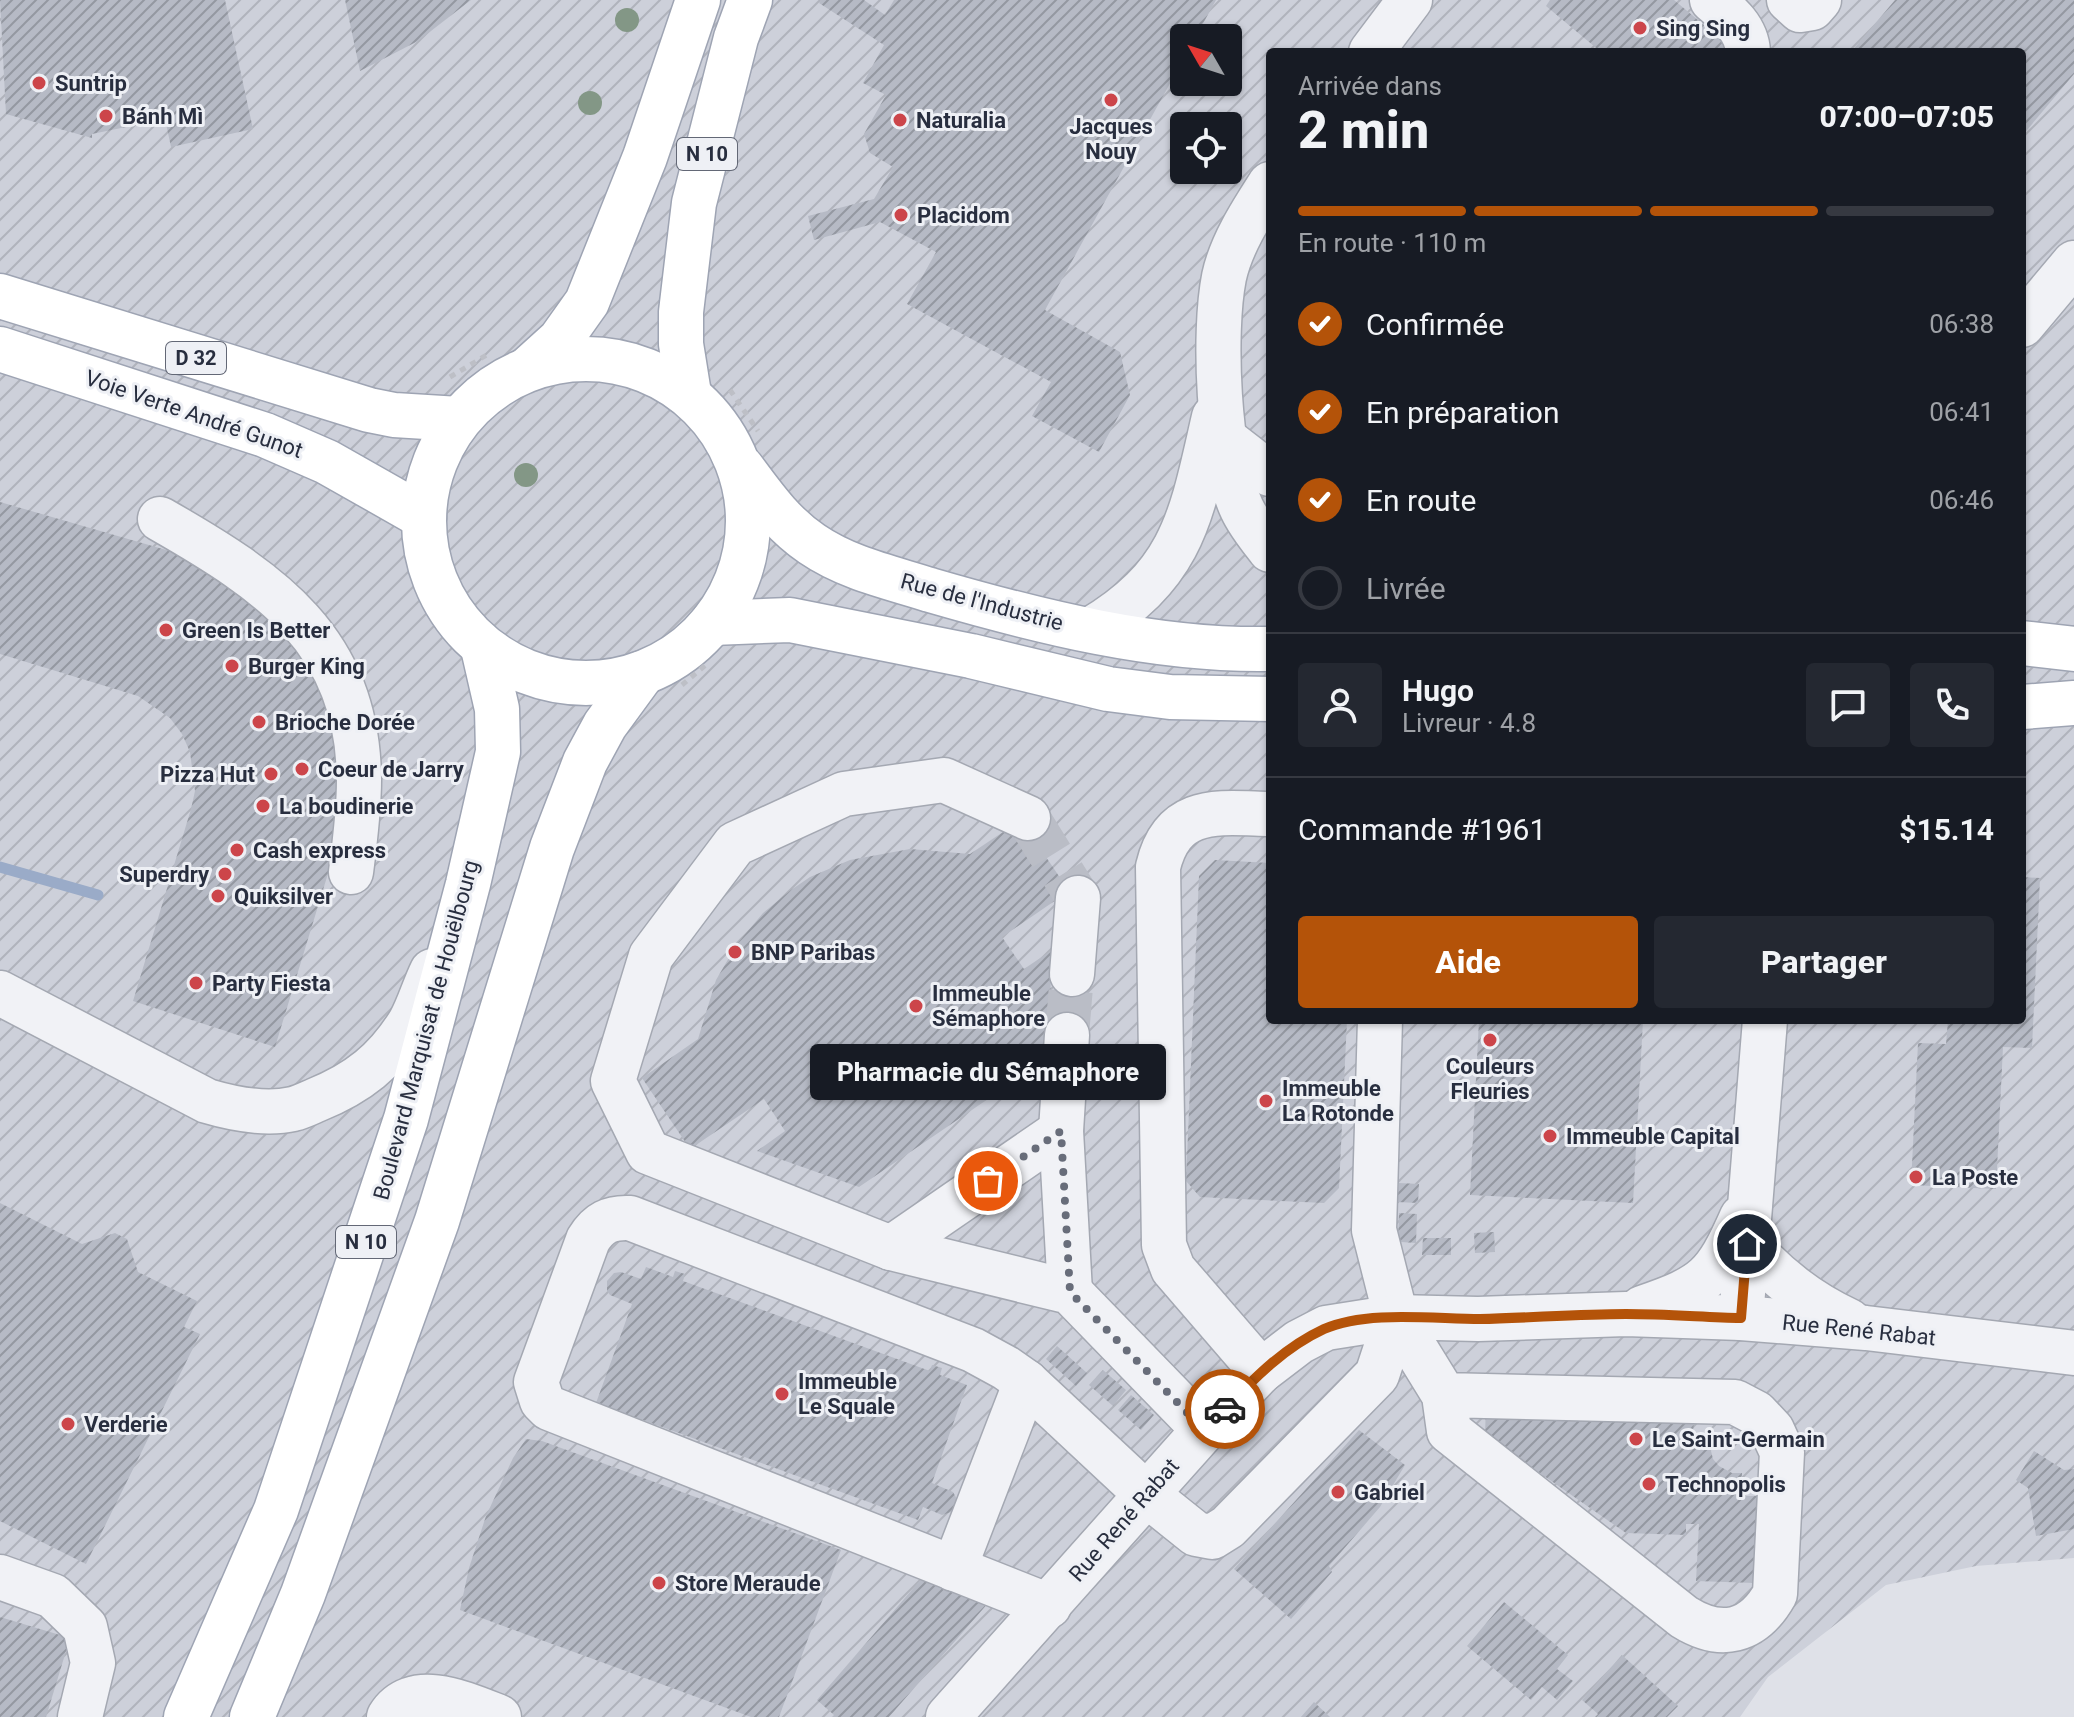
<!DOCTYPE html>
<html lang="fr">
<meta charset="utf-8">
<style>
:root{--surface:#171b24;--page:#242831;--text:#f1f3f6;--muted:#9ea1a6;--line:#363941;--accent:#b45309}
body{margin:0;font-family:Roboto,sans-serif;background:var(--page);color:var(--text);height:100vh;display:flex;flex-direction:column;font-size:30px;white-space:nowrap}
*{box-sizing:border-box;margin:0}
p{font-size:26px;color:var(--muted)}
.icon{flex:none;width:44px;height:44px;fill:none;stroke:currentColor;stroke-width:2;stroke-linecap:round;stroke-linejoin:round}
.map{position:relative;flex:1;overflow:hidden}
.sheet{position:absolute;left:1266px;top:48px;width:760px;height:976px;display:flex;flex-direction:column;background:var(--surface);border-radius:8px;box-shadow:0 2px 6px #0004}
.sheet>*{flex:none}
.needle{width:52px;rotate:309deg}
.fabs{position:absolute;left:1170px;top:24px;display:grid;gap:16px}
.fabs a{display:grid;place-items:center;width:72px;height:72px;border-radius:8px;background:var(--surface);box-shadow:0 2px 6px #0004;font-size:40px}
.pin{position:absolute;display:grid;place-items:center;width:68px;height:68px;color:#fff;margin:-34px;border:4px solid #fff;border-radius:50%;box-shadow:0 2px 8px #0007}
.courier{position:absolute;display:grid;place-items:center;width:80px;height:80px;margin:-40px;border:6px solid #b45309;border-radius:50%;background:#fff;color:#222;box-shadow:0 2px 10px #0007}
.bubble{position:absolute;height:56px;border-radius:8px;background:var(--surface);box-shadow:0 2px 6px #0004;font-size:26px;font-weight:800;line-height:56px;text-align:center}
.headline em{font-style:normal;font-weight:800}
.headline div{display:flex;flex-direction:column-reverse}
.headline{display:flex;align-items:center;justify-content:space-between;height:136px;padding:0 32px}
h1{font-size:52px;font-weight:800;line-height:60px}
.bar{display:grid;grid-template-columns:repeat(4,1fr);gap:12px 8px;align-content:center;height:96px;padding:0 32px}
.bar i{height:10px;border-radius:6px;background:var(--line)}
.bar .current{background:var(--accent)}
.bar p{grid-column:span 4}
.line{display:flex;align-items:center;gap:20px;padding:0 32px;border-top:2px solid var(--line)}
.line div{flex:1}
.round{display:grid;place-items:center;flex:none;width:84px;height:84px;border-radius:8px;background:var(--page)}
ol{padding:0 32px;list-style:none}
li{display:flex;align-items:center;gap:24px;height:88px}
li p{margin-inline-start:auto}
li .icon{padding:8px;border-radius:50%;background:var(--accent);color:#fff;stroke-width:4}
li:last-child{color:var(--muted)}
li i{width:44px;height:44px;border:4px solid var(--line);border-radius:50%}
.button{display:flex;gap:16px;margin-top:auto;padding:16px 32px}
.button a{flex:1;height:92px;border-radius:8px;background:var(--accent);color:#fff;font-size:32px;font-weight:800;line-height:92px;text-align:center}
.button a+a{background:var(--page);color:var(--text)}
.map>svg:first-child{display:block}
</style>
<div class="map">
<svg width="2074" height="1717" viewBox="0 0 2074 1717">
<defs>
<pattern id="industrial-furrows" width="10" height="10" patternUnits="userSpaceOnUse" patternTransform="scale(2)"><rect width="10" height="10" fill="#cdd0da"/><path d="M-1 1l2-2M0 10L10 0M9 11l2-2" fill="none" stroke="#b0b3bc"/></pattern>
<pattern id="building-hatch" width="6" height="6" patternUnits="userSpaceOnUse" patternTransform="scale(2)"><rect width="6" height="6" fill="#b6bac5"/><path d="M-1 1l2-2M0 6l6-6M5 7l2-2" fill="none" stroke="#9498a1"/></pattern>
</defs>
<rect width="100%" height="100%" fill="#dfe1e8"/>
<path fill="url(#industrial-furrows)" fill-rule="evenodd" d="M0,0h2074v1558l-98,8 -90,19 -118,92 -28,40h-1740zM1184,38h44v44h-44zM1270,52h752v968h-752zM1184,126h44v44h-44z"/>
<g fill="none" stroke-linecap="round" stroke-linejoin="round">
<polyline stroke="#9aabc8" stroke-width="11" points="0,867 98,895"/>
</g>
<g fill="url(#building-hatch)">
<polygon points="0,0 225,0 253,129 171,147 165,119 92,134 92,138 6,114"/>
<polygon points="345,0 471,0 418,41 360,71"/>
<polygon points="821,0 864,0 885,15 894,0 1216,0 1195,38 1184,38 1184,58 1045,310 1120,352 1130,395 1099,452 1032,416 1051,382 907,304 936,252 880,222 814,240 808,216 874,199 893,167 870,153 864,134 886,95 863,83 884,45 819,3"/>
<polygon points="1550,0 1674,0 1734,50 1732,52 1601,52 1546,6"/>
<polygon points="1895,0 2074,0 2074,74 2022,136 2022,52 1851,52"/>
<polygon points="0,502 194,558 271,598 344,712 341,831 275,1047 133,1001 191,809 195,791 190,752 182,734 170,718 138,696 0,654"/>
<polygon points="1021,820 1069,891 1002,937 1024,969 1052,950 1048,1058 859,1187 757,1151 785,1131 764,1099 690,1149 642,1078 698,1039 716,980 737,944 763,913 791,890 810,877 850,860 910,849 970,854"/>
<polygon points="1215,860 1270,863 1270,1020 1347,1020 1339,1188 1324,1203 1200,1197 1186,1181 1199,876"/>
<polygon points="2022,877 2040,878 2032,1048 2003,1047 1996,1189 1911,1185 1918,1043 1946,1044 1948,1020 2022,1020"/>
<polygon points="1479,1020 1643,1020 1633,1203 1470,1195"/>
<polygon points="1399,1183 1419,1184 1418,1203 1397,1202"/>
<polygon points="0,1203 82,1244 115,1233 127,1239 138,1272 197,1301 184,1327 200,1334 86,1564 0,1521"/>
<polygon points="1399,1213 1417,1214 1416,1243 1401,1242 1398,1239"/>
<polygon points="1494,1232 1495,1252 1475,1253 1474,1233"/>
<polygon points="1423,1238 1451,1238 1451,1255 1422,1255"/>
<polygon points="646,1267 673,1277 675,1271 685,1274 683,1281 930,1371 932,1365 942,1368 940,1375 967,1385 932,1483 953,1492 958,1501 954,1511 942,1515 923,1507 918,1520 596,1403 632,1304 610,1295 607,1291 607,1281 614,1273 621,1272 641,1279"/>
<polygon points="1057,1346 1087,1373 1076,1386 1046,1359"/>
<polygon points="1103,1370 1126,1390 1113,1406 1089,1385"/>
<polygon points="1131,1395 1154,1415 1141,1430 1118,1410"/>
<polygon points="1486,1405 1694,1414 1693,1443 1709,1443 1713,1459 1719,1466 1732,1473 1742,1473 1741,1496 1758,1496 1755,1583 1696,1581 1699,1524 1686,1524 1686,1535 1626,1533 1485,1435"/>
<polygon points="1359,1430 1405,1465 1380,1507 1329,1566 1332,1572 1291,1619 1234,1569"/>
<polygon points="526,1439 542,1441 841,1550 779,1717 751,1717 460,1610 469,1568 486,1516 513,1458"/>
<polygon points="2034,1451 2064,1470 2074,1469 2074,1529 2036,1536 2028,1488 2016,1480"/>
<polygon points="929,1570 996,1594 889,1717 832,1717 834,1715 817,1700"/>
<polygon points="1504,1602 1568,1655 1557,1669 1573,1681 1557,1700 1542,1687 1531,1700 1467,1646"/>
<polygon points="0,1617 70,1638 46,1717 0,1717"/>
<polygon points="1622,1655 1678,1706 1667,1717 1595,1717 1598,1714 1582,1700"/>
<polygon points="1314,1702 1330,1717 1301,1717"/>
</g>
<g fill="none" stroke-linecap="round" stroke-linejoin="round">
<g stroke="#babdc6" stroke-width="44" stroke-dasharray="44 22" stroke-linecap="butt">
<polyline points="1028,818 1078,898"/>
<polyline points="1067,1035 1072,974"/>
</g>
<defs>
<g id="minor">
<path d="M1712,0c17,14 35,29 36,52"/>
<polyline points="1789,0 1800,10 1812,8 1819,0"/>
<polyline points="1371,52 1410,0"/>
<path d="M1270,184c-18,28 -39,60 -46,93 -11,55 -6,182 18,232 7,15 18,28 28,41"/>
<polyline points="2022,325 2074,263"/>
<polyline points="1226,440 1270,474"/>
<path d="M160,519c110,63 198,121 199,261 0,31 -4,61 -8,92"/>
<path d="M1090,630c94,-56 101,-113 124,-213"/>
<polyline points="1028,818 944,780 844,794 735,844 651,956 613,1081 648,1152 891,1248 1070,1292 1204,1430"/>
<polyline points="1072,974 1078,898"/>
<path d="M0,993l207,108c27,8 59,14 86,8 8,-2 16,-6 23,-9 42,-17 70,-39 94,-78 9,-16 14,-35 22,-51"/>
<path d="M1380,1020l-6,210 22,87 48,78 5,36 235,186c37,23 69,16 91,-23l7,-142 -10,-22 -16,-17 -21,-11 -291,-7"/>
<polyline points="1067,1035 1061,1131 1070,1292"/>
<path d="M1747,1244c30,33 61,58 102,77"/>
<polyline points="891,1248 1061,1131"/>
<path d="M1642,1308c64,-22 73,-30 100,-91"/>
<polyline points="1741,1318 1765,1020"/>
<path d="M1261,1371l-88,-102 -9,-24 -6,-378c15,-63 61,-54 112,-53"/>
<polyline points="954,1569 1026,1382"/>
<polyline points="0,1577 53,1596 85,1627 93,1663 80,1717"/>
<path d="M1049,1606l-500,-198 -7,-7 -6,-19 52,-142c10,-17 22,-23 42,-22l343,132 33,18 20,14 120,112 50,40 16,3 16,-10 149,-152 19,-58"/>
<path d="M389,1717c23,-38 77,-13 110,0"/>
<polyline points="948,1717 1204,1430 1261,1371 1299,1342 1326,1328 1396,1317 1478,1319 1626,1314 1741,1318 1866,1328 2074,1353"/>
</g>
<g id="major">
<polyline points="0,296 369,410 394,415 459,419"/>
<polyline points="0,349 265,435 327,462 424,517"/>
<circle cx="586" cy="521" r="162"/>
<polyline points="528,369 560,340 587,302 645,157 698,0"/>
<polyline points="689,394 681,344 681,312 694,203 736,38 750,0"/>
<path d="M742,468c21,28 40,56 70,76 35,24 77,33 118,46 110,32 225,61 340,59"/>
<polyline points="712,623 790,620 971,656 1108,689 1170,697 1270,699"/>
<polyline points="2022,643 2074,649"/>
<polyline points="2022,707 2074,703"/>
<polyline points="186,1717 276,1510 406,1119 468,884 498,752 497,709 483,648"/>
<polyline points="252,1717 303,1594 437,1221 552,848 585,762 605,725 643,673"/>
</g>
</defs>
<use href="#minor" stroke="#a4a8b2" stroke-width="47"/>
<use href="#major" stroke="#9ea4b3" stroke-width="47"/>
<g stroke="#bdbfc6" stroke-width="5" stroke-dasharray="6 6" stroke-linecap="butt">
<polyline points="450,377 490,353"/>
<polyline points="730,390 758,431"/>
<polyline points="407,553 419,584 446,629"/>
<polyline points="682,685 708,663"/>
</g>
<use href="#minor" stroke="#f1f2f6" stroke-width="44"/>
<use href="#major" stroke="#fff" stroke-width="44"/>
</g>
<g fill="#839786">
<circle cx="627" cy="20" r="12"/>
<circle cx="590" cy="103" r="12"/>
<circle cx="526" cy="475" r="12"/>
</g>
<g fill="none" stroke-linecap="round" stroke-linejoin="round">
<polyline stroke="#686d7a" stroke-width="8" stroke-dasharray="0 14.4" points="988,1181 1061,1131 1070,1292 1204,1430 1225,1409"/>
<path stroke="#b45309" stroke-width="10" d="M1225,1409c29,-31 60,-62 99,-80 43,-19 110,-10 156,-10 49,-1 98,-5 146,-5 38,0 77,3 115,4l6,-74"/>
</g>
<g fill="#cc454a" stroke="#eef0f5" stroke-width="3">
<circle cx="1640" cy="28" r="8"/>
<circle cx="39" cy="83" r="8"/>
<circle cx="1111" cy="100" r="8"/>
<circle cx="106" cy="116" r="8"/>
<circle cx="900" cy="120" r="8"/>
<circle cx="901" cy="215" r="8"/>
<circle cx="166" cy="630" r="8"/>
<circle cx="232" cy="666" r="8"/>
<circle cx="259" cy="722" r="8"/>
<circle cx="302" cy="769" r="8"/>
<circle cx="271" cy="774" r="8"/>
<circle cx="263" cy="806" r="8"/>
<circle cx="237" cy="850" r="8"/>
<circle cx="225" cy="874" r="8"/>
<circle cx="218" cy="896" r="8"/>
<circle cx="735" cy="952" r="8"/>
<circle cx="196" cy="983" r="8"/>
<circle cx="916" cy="1006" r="8"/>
<circle cx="1490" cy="1040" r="8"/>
<circle cx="1266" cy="1101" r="8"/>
<circle cx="1550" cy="1136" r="8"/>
<circle cx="1916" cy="1177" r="8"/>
<circle cx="782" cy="1394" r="8"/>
<circle cx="68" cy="1424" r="8"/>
<circle cx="1636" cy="1439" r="8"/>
<circle cx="1649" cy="1484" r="8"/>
<circle cx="1338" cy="1492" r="8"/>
<circle cx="659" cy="1583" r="8"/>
</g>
<g text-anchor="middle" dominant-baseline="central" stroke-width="6" stroke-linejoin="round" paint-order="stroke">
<g fill="#eef0f5" stroke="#636876" stroke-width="2">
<rect x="677" y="138" width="60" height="32" rx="6"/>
<rect x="166" y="342" width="60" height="32" rx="6"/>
<rect x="336" y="1226" width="60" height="32" rx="6"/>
</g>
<g font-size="20" font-weight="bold" fill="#282e3f">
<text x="707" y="154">N 10</text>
<text x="196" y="358">D 32</text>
<text x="366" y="1242">N 10</text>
</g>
<g font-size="22" font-weight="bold" fill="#282e3f" stroke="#eef0f5" text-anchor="start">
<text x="1656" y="28">Sing Sing</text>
<text x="55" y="83">Suntrip</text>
<text x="122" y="116">Bánh Mì</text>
<text x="916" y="120">Naturalia</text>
<text x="1111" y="126" text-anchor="middle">Jacques<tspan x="1111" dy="25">Nouy</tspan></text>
<text x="917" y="215">Placidom</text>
<text x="182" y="630">Green Is Better</text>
<text x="248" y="666">Burger King</text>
<text x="275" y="722">Brioche Dorée</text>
<text x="318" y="769">Coeur de Jarry</text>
<text x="255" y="774" text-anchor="end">Pizza Hut</text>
<text x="279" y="806">La boudinerie</text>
<text x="253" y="850">Cash express</text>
<text x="209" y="874" text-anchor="end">Superdry</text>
<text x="234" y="896">Quiksilver</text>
<text x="751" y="952">BNP Paribas</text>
<text x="212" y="983">Party Fiesta</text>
<text x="932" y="993">Immeuble<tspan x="932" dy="25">Sémaphore</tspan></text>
<text x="1490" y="1066" text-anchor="middle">Couleurs<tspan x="1490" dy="25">Fleuries</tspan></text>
<text x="1282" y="1088">Immeuble<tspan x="1282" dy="25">La Rotonde</tspan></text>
<text x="1566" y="1136">Immeuble Capital</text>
<text x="1932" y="1177">La Poste</text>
<text x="798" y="1381">Immeuble<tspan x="798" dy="25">Le Squale</tspan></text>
<text x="84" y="1424">Verderie</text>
<text x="1652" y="1439">Le Saint-Germain</text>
<text x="1665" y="1484">Technopolis</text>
<text x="1354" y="1492">Gabriel</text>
<text x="675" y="1583">Store Meraude</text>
</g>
<g font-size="22" fill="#282e3f" stroke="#eef0f5">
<text transform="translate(194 414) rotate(19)">Voie Verte André Gunot</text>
<text transform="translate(982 602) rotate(15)">Rue de l'Industrie</text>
<text transform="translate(426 1030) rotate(-75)">Boulevard Marquisat de Houëlbourg</text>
<text transform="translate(1859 1330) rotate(6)">Rue René Rabat</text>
<text transform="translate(1124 1520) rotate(-49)">Rue René Rabat</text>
</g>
</g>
</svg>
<div class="fabs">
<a><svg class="needle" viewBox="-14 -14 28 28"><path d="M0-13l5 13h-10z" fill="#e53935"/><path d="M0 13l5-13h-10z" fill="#9ea1a6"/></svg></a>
<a><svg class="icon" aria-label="locate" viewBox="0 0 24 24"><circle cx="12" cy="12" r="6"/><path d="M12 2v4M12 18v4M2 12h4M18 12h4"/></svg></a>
</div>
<div class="pin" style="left:988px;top:1181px;background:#ea580c"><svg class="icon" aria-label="bag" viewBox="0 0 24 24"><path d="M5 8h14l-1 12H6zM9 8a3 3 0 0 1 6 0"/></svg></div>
<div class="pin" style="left:1747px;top:1244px;background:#1f2937"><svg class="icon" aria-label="home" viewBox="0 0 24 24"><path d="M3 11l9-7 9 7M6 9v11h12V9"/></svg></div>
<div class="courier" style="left:1225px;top:1409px"><svg class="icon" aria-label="car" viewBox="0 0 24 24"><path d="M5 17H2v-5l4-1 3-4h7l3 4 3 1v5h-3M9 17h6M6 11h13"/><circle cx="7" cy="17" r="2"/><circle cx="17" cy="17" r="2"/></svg></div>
<div class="bubble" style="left:810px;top:1044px;width:356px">Pharmacie du Sémaphore</div>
<section class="sheet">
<div class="headline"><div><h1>2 min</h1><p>Arrivée dans</p></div><em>07:00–07:05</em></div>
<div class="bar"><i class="current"></i><i class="current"></i><i class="current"></i><i></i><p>En route · 110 m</p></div>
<ol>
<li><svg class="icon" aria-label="check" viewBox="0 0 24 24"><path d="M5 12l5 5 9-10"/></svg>Confirmée<p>06:38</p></li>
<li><svg class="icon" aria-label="check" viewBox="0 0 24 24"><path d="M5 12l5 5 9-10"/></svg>En préparation<p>06:41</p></li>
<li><svg class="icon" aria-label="check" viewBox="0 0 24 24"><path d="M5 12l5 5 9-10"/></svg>En route<p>06:46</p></li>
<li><i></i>Livrée</li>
</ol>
<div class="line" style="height:144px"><a class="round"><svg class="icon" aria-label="person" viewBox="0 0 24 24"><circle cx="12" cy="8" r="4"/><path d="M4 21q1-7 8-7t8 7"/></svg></a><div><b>Hugo</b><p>Livreur · 4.8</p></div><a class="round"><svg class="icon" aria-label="chat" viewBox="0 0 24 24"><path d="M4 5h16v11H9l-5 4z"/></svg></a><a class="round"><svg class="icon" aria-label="phone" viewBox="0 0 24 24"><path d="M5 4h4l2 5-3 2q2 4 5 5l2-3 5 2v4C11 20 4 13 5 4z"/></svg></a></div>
<div class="line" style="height:104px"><div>Commande #1961</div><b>$15.14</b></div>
<div class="button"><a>Aide</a><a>Partager</a></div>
</section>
</div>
